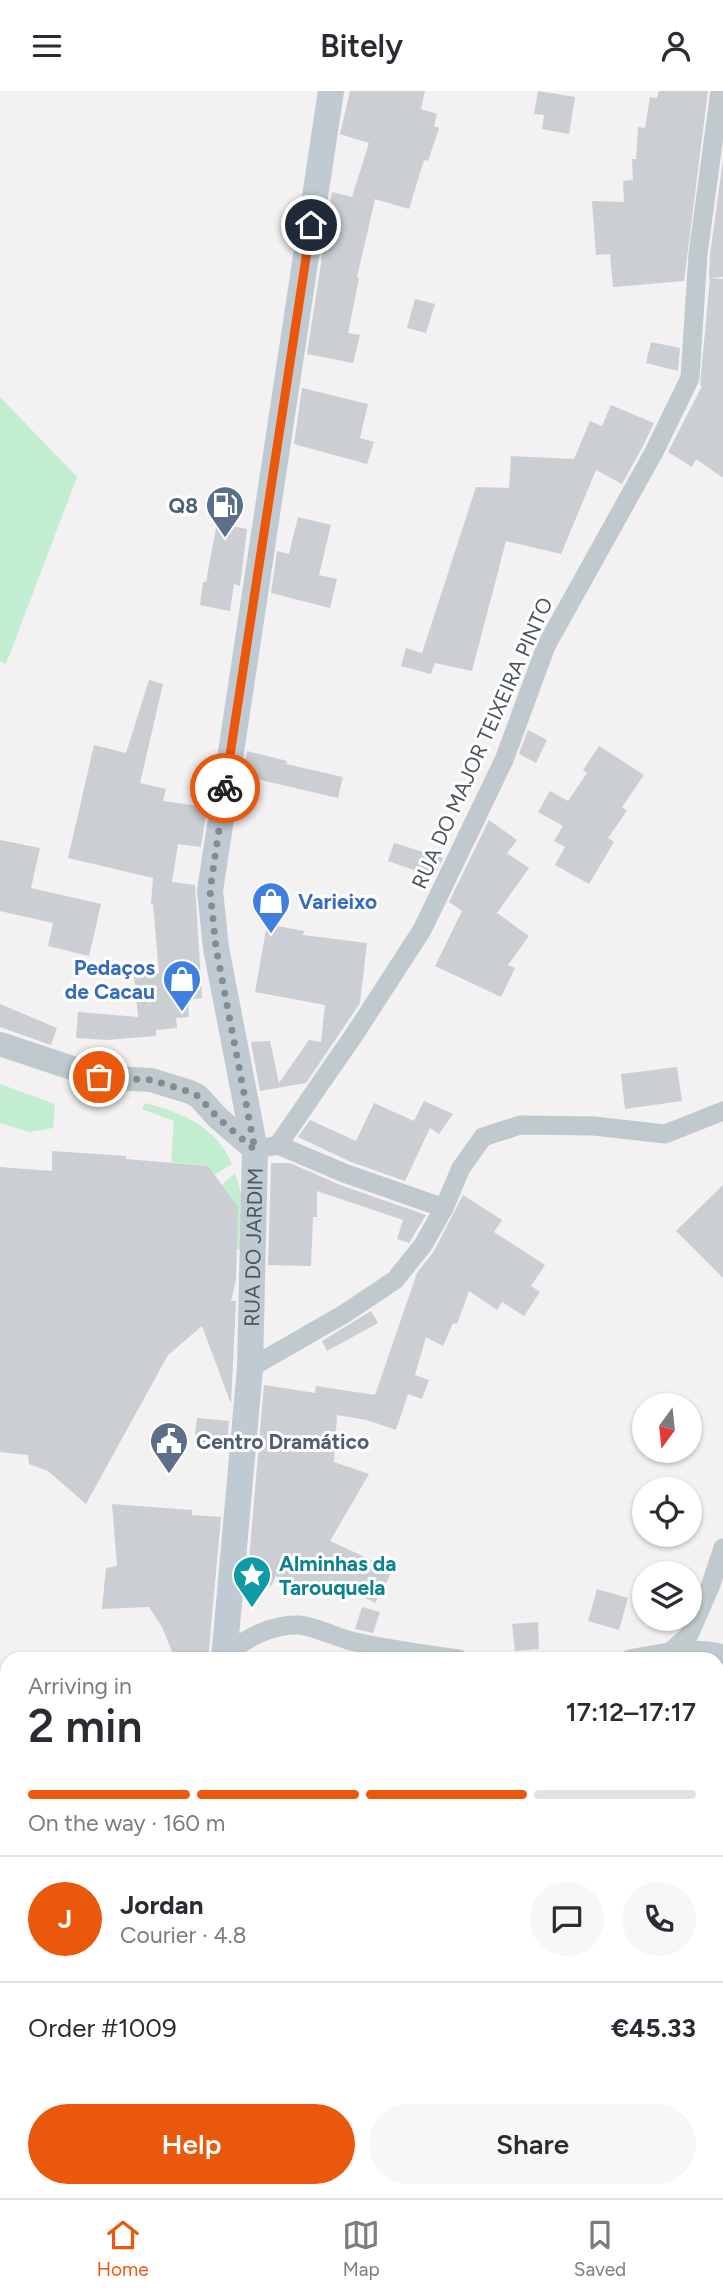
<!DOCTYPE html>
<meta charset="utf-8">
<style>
:root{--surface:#fff;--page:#f7f7f7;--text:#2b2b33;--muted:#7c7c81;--line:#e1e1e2;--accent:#ea580c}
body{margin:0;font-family:Figtree,sans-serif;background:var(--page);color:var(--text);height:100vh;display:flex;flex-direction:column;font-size:26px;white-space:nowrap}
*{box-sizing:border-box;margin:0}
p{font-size:23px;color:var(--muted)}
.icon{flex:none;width:38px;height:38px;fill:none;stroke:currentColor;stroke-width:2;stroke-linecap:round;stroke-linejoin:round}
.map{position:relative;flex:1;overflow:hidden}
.details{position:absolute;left:0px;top:1561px;width:724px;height:546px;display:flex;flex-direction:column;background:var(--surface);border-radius:21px 21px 0 0;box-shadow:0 2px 5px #0004}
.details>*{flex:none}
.needle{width:46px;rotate:195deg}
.fabs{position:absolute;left:632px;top:1302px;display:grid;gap:14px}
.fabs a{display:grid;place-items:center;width:70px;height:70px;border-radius:50%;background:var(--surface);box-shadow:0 2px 5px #0004;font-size:35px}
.pin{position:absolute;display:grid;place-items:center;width:60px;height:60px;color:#fff;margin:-30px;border:4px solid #fff;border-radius:50%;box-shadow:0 2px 7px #0007}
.courier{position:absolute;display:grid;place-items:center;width:70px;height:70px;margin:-35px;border:5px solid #ea580c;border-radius:50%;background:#fff;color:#222;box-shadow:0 2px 9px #0007}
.summary em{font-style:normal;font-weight:600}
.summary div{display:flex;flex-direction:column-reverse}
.summary{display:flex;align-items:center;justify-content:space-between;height:119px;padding:0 28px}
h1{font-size:46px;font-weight:600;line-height:52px}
.bar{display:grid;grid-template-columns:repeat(4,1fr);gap:10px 7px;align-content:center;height:84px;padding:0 28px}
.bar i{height:9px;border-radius:5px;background:var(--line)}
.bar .active{background:var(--accent)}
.bar p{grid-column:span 4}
.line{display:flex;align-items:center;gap:18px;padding:0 28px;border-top:2px solid var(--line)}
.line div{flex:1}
.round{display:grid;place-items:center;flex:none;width:74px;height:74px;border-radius:37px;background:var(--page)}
.button{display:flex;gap:14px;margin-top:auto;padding:14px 28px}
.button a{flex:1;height:80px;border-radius:42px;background:var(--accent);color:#fff;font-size:28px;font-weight:600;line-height:80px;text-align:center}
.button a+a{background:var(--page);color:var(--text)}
header{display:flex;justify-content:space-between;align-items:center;height:91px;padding:0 28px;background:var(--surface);font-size:32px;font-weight:600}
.tab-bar{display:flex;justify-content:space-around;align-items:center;height:98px;border-top:2px solid var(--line);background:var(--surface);font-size:19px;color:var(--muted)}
.tab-bar a{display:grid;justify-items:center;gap:4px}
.tab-bar .active{color:var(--accent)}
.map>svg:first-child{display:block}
</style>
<header><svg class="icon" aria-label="menu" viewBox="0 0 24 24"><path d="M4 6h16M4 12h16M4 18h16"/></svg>Bitely<svg class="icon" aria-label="person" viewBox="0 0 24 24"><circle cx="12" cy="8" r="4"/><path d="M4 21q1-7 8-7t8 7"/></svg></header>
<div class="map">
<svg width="723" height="2107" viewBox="0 0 723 2107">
<rect width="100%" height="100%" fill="#f3f1f1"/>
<g fill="#c3edd1">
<polygon points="0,306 77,386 6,573 0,570"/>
<polygon points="0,993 55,1013 53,1037 29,1041 0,1032"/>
<path d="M145,1012c36,9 72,24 87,61l-18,11 -6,-9 -37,-4 3,-41 -32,-12z"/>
<polygon points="235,1082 244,1112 243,1159 235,1158 236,1114 222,1094"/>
<polygon points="7,1848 7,1994 0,1987 0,1855"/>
</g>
<g fill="#cbced3">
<polygon points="350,0 425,0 421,18 437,23 434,35 439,37 428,70 424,69 409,118 375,108 357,186 359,187 348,242 360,244 353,272 307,263 332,101 352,106 369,52 340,43"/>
<polygon points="538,0 575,6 569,43 542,38 544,24 534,23"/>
<polygon points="659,0 708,0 684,190 613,196 610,163 596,164 592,110 624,111 623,90 633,89 632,68 636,68 638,36 645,37 650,6 657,7"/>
<polygon points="723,69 723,186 709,187 710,164"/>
<polygon points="710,187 723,188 723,387 696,368 692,376 668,361 702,295 700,294"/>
<polygon points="415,208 435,213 426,242 407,237"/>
<polygon points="651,251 680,257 678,280 646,272"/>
<polygon points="302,297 368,313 360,347 374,351 367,373 294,353"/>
<polygon points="611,314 654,332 643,355 622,393 596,379 561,463 506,450 472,580 435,572 431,583 401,575 406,557 422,562 476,396 509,397 511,365 574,368 590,330 602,335"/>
<polygon points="298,426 331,434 319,484 337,488 330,517 271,502 277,460 289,463"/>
<polygon points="217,432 247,438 240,495 234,493 230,520 200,514 203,491 206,491"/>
<polygon points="149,589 163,593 140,692 166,698 163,710 207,716 201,756 178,753 172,791 195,794 202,907 188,909 189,926 176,927 177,937 156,939 156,945 107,949 76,947 78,921 138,926 134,884 159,882 153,813 151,813 153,787 68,767 94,654 126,662"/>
<polygon points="528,639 547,649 536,672 519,663"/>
<polygon points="599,655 644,684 622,716 627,720 608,747 614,751 589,793 555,774 565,756 554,750 563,735 538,721 550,700 568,710 587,682 583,679"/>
<polygon points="247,660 287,670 286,673 343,686 338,707 243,685"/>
<polygon points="489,729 517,749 507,762 529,777 497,822 529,845 508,874 515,877 501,906 435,875 462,820 449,811"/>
<polygon points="0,749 40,757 31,797 101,813 89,865 48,855 53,832 0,820"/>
<polygon points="394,752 443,767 434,786 388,770"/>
<polygon points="267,833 304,840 303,844 367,852 360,912 306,992 260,1000 251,951 270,950 279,992 309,949 321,951 325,914 255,901"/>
<polygon points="0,913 57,937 51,954 0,936"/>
<polygon points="677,976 682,1010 625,1018 621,983"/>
<polygon points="424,1010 453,1023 439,1043 430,1037 405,1090 351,1071 298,1046 310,1029 356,1050 374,1012 414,1030"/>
<polygon points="52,1060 126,1065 126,1068 208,1075 238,1116 236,1189 231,1210 236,1210 231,1313 202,1235 168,1264 86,1413 48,1380 29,1373 28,1364 0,1361 0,1076 52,1080"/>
<polygon points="271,1072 290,1072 340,1094 426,1124 409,1152 397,1148 403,1129 317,1100 317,1126 313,1126 311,1175 268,1174"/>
<polygon points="723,1094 723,1187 676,1140"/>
<polygon points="463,1104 502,1129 494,1141 545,1174 531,1195 540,1201 524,1225 502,1211 497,1219 469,1200 457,1233 453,1232 443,1255 426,1246 415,1284 429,1289 422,1308 408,1303 396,1339 367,1329 337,1324 334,1371 369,1383 330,1450 393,1479 375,1512 332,1489 324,1504 309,1503 276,1485 271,1495 247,1492 264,1294 315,1302 316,1295 375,1304 417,1182 434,1160"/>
<polygon points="371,1220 378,1232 327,1260 322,1250"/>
<polygon points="197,1327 229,1330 227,1355 194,1352"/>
<polygon points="112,1413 192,1419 192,1424 221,1426 208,1568 175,1568 162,1536 149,1516 102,1518 106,1477 117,1475"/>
<polygon points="597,1498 628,1507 619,1539 588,1530"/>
<polygon points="362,1516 380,1521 373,1542 355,1538"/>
<polygon points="538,1531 539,1558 515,1560 512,1533"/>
</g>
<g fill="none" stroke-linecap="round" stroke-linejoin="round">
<g stroke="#c0c9ce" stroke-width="19">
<polyline points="278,1054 356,941 422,839 504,669 546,555 654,361 690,287 698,163 720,0"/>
<polyline points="268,1056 278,1054 344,1082 444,1117"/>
<polyline points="250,1277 344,1223 395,1189 423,1154 444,1117 461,1077 483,1046 520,1034 594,1035 665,1043 723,1020"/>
<polyline points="670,1561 689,1544 710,1496 723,1457"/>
<path d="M224,1564c22,-16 46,-31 75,-30 14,1 37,12 52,16 35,8 71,13 108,18"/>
<path d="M629,1568c29,-5 65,-14 94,-5"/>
<polyline points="0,1605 7,1603"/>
<polyline points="718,1885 723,1886"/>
</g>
<polyline stroke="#c0c9ce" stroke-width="24" points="0,953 99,986 151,989 190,1001 198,1005 218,1027 255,1059"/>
<g stroke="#c0cad3" stroke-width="26">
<path id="s1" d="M224,1568l26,-291 5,-218 -39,-202 -6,-57 121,-800"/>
<polyline points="174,2107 175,2100"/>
</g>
</g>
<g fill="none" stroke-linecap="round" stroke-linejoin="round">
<polyline stroke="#858c91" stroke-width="7" stroke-dasharray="0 12.6" points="99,986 152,989 190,1001 198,1005 218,1027 255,1059 216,857 210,800 225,697"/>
<polyline stroke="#ea580c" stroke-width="9" points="225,697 311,134"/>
</g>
<defs>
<symbol id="fuel-pin" viewBox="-11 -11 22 30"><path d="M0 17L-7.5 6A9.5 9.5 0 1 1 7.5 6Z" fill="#5c6f8a" stroke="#fff"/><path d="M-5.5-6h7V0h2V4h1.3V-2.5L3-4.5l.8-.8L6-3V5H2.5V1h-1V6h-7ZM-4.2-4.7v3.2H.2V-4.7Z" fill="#fff"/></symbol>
<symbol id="shop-pin" viewBox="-11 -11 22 30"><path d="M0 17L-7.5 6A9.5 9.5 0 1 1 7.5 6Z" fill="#3f7fe0" stroke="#fff"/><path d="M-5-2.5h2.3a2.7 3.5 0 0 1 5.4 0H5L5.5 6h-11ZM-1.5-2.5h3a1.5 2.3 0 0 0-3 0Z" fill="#fff"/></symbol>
<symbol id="civic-pin" viewBox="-11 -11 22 30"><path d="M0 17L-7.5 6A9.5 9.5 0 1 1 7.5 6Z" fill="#5c6f8a" stroke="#fff"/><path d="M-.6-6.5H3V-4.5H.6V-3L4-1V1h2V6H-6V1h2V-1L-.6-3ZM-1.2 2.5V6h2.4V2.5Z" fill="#fff"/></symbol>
<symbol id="sight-pin" viewBox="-11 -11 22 30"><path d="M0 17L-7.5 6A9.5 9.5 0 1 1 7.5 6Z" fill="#0f9aa8" stroke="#fff"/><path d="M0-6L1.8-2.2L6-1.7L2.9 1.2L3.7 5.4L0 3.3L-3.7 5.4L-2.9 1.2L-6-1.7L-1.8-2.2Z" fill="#fff"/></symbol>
</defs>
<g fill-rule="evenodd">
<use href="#fuel-pin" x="203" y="392" width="44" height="60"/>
<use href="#shop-pin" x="249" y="788" width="44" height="60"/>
<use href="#shop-pin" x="160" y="866" width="44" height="60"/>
<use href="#civic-pin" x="147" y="1328" width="44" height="60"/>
<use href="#sight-pin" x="230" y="1462" width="44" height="60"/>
</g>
<g text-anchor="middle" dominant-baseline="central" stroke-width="6" stroke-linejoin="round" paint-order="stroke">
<g font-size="21" font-weight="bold" fill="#4e5e75" stroke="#fff" text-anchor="end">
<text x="198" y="414">Q8</text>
<text x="196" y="1350" text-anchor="start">Centro Dramático</text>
</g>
<g font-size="21" fill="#4a555d" stroke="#fff">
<text transform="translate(482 652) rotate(-66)">RUA DO MAJOR TEIXEIRA PINTO</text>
<text stroke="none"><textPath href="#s1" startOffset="413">RUA DO JARDIM</textPath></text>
</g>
<g font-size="21" font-weight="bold" fill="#366cbe" stroke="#fff" text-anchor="start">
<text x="298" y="810">Varieixo</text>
<text x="155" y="876" text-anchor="end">Pedaços<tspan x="155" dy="24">de Cacau</tspan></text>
</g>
<g font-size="21" font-weight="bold" fill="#0d838f" stroke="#fff" text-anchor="start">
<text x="279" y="1472">Alminhas da<tspan x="279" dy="24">Tarouquela</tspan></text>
</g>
</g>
</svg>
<div class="fabs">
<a><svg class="needle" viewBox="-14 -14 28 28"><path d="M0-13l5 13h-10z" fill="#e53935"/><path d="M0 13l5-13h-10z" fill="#7c7c81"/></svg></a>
<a><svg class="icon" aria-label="locate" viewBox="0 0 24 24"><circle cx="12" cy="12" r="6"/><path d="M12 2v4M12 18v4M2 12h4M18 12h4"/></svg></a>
<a><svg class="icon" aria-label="layers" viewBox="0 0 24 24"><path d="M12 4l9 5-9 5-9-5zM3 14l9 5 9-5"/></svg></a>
</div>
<div class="pin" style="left:99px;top:986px;background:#ea580c"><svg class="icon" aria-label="bag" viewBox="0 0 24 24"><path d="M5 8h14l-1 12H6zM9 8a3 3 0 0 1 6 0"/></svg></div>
<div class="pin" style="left:311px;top:134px;background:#1f2937"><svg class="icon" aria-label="home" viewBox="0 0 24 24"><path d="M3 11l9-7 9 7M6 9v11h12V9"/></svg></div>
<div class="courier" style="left:225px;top:697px"><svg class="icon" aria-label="bike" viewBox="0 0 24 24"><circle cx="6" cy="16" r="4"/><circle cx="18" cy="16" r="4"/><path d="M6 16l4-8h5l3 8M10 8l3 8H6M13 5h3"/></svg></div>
<section class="details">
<div class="summary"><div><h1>2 min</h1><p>Arriving in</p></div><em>17:12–17:17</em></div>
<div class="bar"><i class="active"></i><i class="active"></i><i class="active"></i><i></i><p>On the way · 160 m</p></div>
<div class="line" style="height:126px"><b class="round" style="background:var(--accent);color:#fff">J</b><div><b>Jordan</b><p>Courier · 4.8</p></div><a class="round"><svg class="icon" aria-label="chat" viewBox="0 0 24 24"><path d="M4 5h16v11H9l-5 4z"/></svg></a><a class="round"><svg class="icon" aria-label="phone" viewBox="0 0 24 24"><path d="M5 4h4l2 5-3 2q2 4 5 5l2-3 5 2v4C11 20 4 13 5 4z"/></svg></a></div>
<div class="line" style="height:91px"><div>Order #1009</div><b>€45.33</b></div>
<div class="button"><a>Help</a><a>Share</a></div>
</section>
</div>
<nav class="tab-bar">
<a class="active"><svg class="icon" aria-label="home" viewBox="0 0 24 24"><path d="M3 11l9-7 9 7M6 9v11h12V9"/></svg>Home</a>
<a><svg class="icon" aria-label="map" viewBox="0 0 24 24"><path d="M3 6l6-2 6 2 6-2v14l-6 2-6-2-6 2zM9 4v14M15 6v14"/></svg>Map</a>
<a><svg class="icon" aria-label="saved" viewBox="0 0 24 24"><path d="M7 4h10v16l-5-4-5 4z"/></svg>Saved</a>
</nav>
